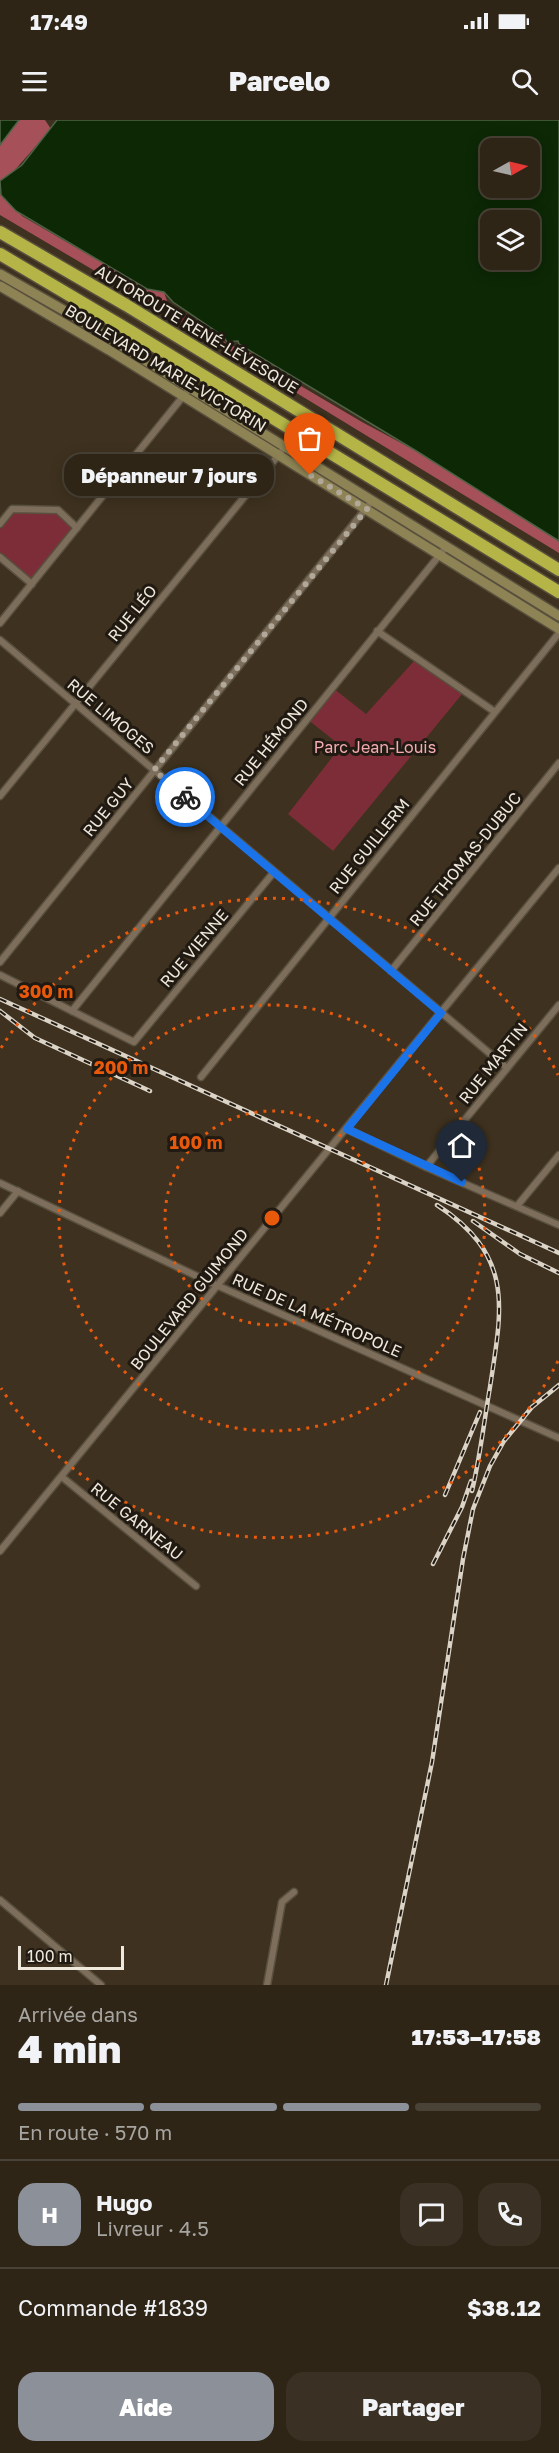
<!DOCTYPE html>
<html lang="fr">
<meta charset="utf-8">
<style>
:root{--surface:#2e2517;--page:#3a3124;--text:#f1f3f6;--muted:#a7a5a1;--line:#494236;--accent:#8c9099}
body{margin:0;font-family:"Golos Text",sans-serif;background:var(--page);color:var(--text);height:100vh;display:flex;flex-direction:column;font-size:22px;white-space:nowrap}
*{box-sizing:border-box;margin:0}
p{font-size:20px;color:var(--muted)}
.icon{flex:none;width:33px;height:33px;fill:none;stroke:currentColor;stroke-width:2;stroke-linecap:round;stroke-linejoin:round}
.map{position:relative;height:1865px;overflow:hidden}
.drawer{display:flex;flex-direction:column;background:var(--surface);flex:1}
.drawer>*{flex:none}
.needle{width:39px;rotate:82deg}
.controls{position:absolute;left:480px;top:18px;display:grid;gap:12px}
.controls a{display:grid;place-items:center;width:60px;height:60px;border-radius:12px;background:var(--surface);box-shadow:0 3px 15px #0003,0 0 0 2px var(--line);font-size:30px}
.scale{position:absolute;left:18px;bottom:15px;width:106px;box-sizing:border-box;padding-left:6px;border:3px solid #efe8dc;border-top:0;font-size:16px;line-height:21px;white-space:nowrap;color:#efe8dc;-webkit-text-stroke:4px #201a12;paint-order:stroke}
.pin{position:absolute;display:grid;place-items:center;width:51px;height:51px;color:#fff;margin:-62px -26px;border-radius:50% 50% 50% 0;rotate:-45deg;box-shadow:0 0 6px #0007}
.pin .icon{rotate:45deg}
.courier{position:absolute;display:grid;place-items:center;width:60px;height:60px;margin:-30px;border:4px solid #1a73e8;border-radius:50%;background:#fff;color:#222;box-shadow:0 2px 8px #0007}
.bubble{position:absolute;height:42px;border-radius:18px;background:var(--surface);box-shadow:0 3px 15px #0003,0 0 0 2px var(--line);font-size:20px;font-weight:800;line-height:42px;text-align:center}
.head em{font-style:normal;font-weight:800}
.head div{display:flex;flex-direction:column-reverse}
.head{display:flex;align-items:center;justify-content:space-between;height:102px;padding:0 18px}
h1{font-size:39px;font-weight:800;line-height:45px}
.bar{display:grid;grid-template-columns:repeat(4,1fr);gap:9px 6px;align-content:center;height:72px;padding:0 18px}
.bar i{height:8px;border-radius:4px;background:var(--line)}
.bar .active{background:var(--accent)}
.bar p{grid-column:span 4}
.line{display:flex;align-items:center;gap:15px;padding:0 18px;border-top:2px solid var(--line)}
.line div{flex:1}
.round{display:grid;place-items:center;flex:none;width:63px;height:63px;border-radius:18px;background:var(--page)}
.action{display:flex;gap:12px;margin-top:auto;padding:12px 18px}
.action a{flex:1;height:69px;border-radius:18px;background:var(--accent);color:#fff;font-size:24px;font-weight:800;line-height:69px;text-align:center}
.action a+a{background:var(--page);color:var(--text)}
.status{display:flex;justify-content:space-between;align-items:center;height:42px;padding:0 30px;background:var(--surface);direction:ltr}
.status svg{height:16px;fill:currentColor}
header{display:flex;justify-content:space-between;align-items:center;height:78px;padding:0 18px;background:var(--surface);font-size:27px;font-weight:800}
.map>svg:first-child{display:block}
</style>
<div class="status"><b>17:49</b><svg viewBox="0 0 49 12"><path d="M0 12V9h3v3zM5 12V6h3v6zM10 12V3h3v9zM15 12V0h3v12zM26 1h20v11H26zM47 4h2v5h-2z"/></svg></div>
<header><svg class="icon" aria-label="menu" viewBox="0 0 24 24"><path d="M4 6h16M4 12h16M4 18h16"/></svg>Parcelo<svg class="icon" aria-label="search" viewBox="0 0 24 24"><circle cx="10" cy="10" r="6"/><path d="M15 15l6 6"/></svg></header>
<div class="map">
<svg width="559" height="1865" viewBox="0 0 559 1865">
<rect width="100%" height="100%" fill="#3e311f"/>
<g fill="#7d2d38">
<polygon points="134,174 159,184 165,183 188,198 185,204"/>
<polygon points="12,389 58,390 77,408 32,464 0,437 0,404"/>
<polygon points="415,540 463,573 333,731 288,694 341,626 307,599 333,568 366,594"/>
</g>
<g fill="#a6505a">
<polygon points="19,0 45,0 51,9 13,52 0,61 0,25"/>
<polygon points="0,72 22,96 147,169 164,172 167,181 164,184 134,174 0,95"/>
<polygon points="188,198 197,200 226,223 253,234 272,249 362,302 418,332 559,421 559,433 203,216 206,211 195,204 191,208 185,204"/>
</g>
<g fill="#0c2805" stroke="#506246" stroke-width="1.5" fill-rule="evenodd">
<polygon points="0,0 19,0 0,25"/>
<path d="M57,0h502v421l-141,-89 -179,-108 -1,-3 -11,1 -4,-6 -50,-34 -9,-10 -17,-3 -131,-78 -15,-16 -1,-14 22,-16zM530,28v40h-40v-40zM530,100v40h-40v-40z"/>
</g>
<g fill="none" stroke-linecap="round" stroke-linejoin="round">
<defs>
<g id="street">
<polyline points="0,404 12,389 58,390 77,408"/>
<polyline points="0,437 32,464"/>
<polyline points="0,503 189,269"/>
<polyline points="377,511 495,592"/>
<polyline points="0,520 507,948"/>
<polyline points="0,676 281,332"/>
<polyline points="0,842 372,381"/>
<polyline points="391,851 559,643"/>
<polyline points="0,855 134,922 274,752"/>
<polyline points="72,891 446,427"/>
<polyline points="201,957 559,513"/>
<polyline points="347,1009 426,1047 559,1105"/>
<polyline points="426,1047 559,885"/>
<polyline points="0,1063 205,1160 559,1318"/>
<polyline points="517,1086 559,1035"/>
<polyline points="0,1093 18,1071"/>
<polyline points="62,1357 196,1466"/>
<polyline points="0,1431 559,748"/>
<polyline points="0,1780 101,1865"/>
<polyline points="267,1865 282,1782 294,1772"/>
</g>
<g id="secondary">
<polyline points="0,154 65,191 559,496"/>
<polyline points="0,166 109,230 559,509"/>
</g>
<g id="highway">
<polyline points="0,112 126,185 559,450"/>
<polyline points="0,134 130,211 559,472"/>
</g>
</defs>
<use href="#street" stroke="#594f3e" stroke-width="9"/>
<use href="#secondary" stroke="#594f3e" stroke-width="12"/>
<use href="#highway" stroke="#594f3e" stroke-width="15"/>
<use href="#street" stroke="#7c6e5a" stroke-width="6"/>
<use href="#secondary" stroke="#8d8354" stroke-width="9"/>
<use href="#highway" stroke="#b5b446" stroke-width="12"/>
<defs>
<g id="rail">
<polyline points="0,879 559,1133"/>
<polyline points="0,891 35,918 150,971"/>
<path d="M437,1085c78,51 65,103 53,182 -6,35 -10,70 -18,104"/>
<polyline points="473,1101 520,1134 559,1153"/>
<polyline points="445,1375 480,1292"/>
<polyline points="433,1444 462,1387 471,1361"/>
<polyline points="386,1865 432,1642 463,1439 473,1389 490,1346 504,1321 532,1287 559,1265"/>
</g>
</defs>
<use href="#rail" stroke="#dbd3c6" stroke-width="4.5"/>
<use href="#rail" stroke="#201a12" stroke-width="2" stroke-dasharray="7" stroke-linecap="butt"/>
</g>
<g fill="none" stroke-linecap="round" stroke-linejoin="round">
<polyline stroke="#b1a89a" stroke-width="6" stroke-dasharray="0 10.8" points="185,677 154,650 367,389 310,355"/>
<polyline stroke="#1a73e8" stroke-width="8" points="185,677 441,893 347,1009 462,1062"/>
</g>
<g fill="none" stroke="#e8590c" stroke-width="3" stroke-dasharray="3 6">
<circle cx="272" cy="1098" r="107"/>
<circle cx="272" cy="1098" r="213"/>
<path d="M558 1241A320 320 0 0 1 1 1268M1 928A320 320 0 0 1 558 955"/>
</g>
<g text-anchor="middle" dominant-baseline="central" stroke-width="6" stroke-linejoin="round" paint-order="stroke">
<g font-size="16" fill="#efe8dc" stroke="#201a12">
<text transform="translate(197 209) rotate(31)">AUTOROUTE RENÉ-LÉVESQUE</text>
<text transform="translate(166 248) rotate(31)">BOULEVARD MARIE-VICTORIN</text>
<text transform="translate(132 493) rotate(-51)">RUE LÉO</text>
<text transform="translate(111 596) rotate(40)">RUE LIMOGES</text>
<text transform="translate(271 622) rotate(-51)">RUE HÉMOND</text>
<text transform="translate(108 687) rotate(-51)">RUE GUY</text>
<text transform="translate(369 726) rotate(-51)">RUE GUILLERM</text>
<text transform="translate(465 739) rotate(-51)">RUE THOMAS-DUBUC</text>
<text transform="translate(194 828) rotate(-50)">RUE VIENNE</text>
<text transform="translate(493 943) rotate(-51)">RUE MARTIN</text>
<text transform="translate(189 1179) rotate(-51)">BOULEVARD GUIMOND</text>
<text transform="translate(317 1195) rotate(24)">RUE DE LA MÉTROPOLE</text>
<text transform="translate(137 1401) rotate(39)">RUE GARNEAU</text>
</g>
<g font-size="16" fill="#f5acb1" stroke="#201a12">
<text x="375" y="627">Parc Jean-Louis</text>
</g>
</g>
<circle cx="272" cy="1098" r="9" fill="#e8590c" stroke="#201a12" stroke-width="3"/>
<g font-size="18" text-anchor="middle" font-weight="bold" fill="#e8590c" stroke="#201a12" stroke-width="6" stroke-linejoin="round" paint-order="stroke">
<text x="46" y="878">300 m</text>
<text x="121" y="954">200 m</text>
<text x="196" y="1029">100 m</text>
</g>
</svg>
<div class="controls">
<a><svg class="needle" viewBox="-14 -14 28 28"><path d="M0-13l5 13h-10z" fill="#e53935"/><path d="M0 13l5-13h-10z" fill="#a7a5a1"/></svg></a>
<a><svg class="icon" aria-label="layers" viewBox="0 0 24 24"><path d="M12 4l9 5-9 5-9-5zM3 14l9 5 9-5"/></svg></a>
</div>
<div class="scale">100 m</div>
<div class="pin" style="left:310px;top:355px;background:#ea580c"><svg class="icon" aria-label="bag" viewBox="0 0 24 24"><path d="M5 8h14l-1 12H6zM9 8a3 3 0 0 1 6 0"/></svg></div>
<div class="pin" style="left:462px;top:1062px;background:#1f2937"><svg class="icon" aria-label="home" viewBox="0 0 24 24"><path d="M3 11l9-7 9 7M6 9v11h12V9"/></svg></div>
<div class="courier" style="left:185px;top:677px"><svg class="icon" aria-label="bike" viewBox="0 0 24 24"><circle cx="6" cy="16" r="4"/><circle cx="18" cy="16" r="4"/><path d="M6 16l4-8h5l3 8M10 8l3 8H6M13 5h3"/></svg></div>
<div class="bubble" style="left:64px;top:334px;width:210px">Dépanneur 7 jours</div>
</div>
<section class="drawer">
<div class="head"><div><h1>4 min</h1><p>Arrivée dans</p></div><em>17:53–17:58</em></div>
<div class="bar"><i class="active"></i><i class="active"></i><i class="active"></i><i></i><p>En route · 570 m</p></div>
<div class="line" style="height:108px"><b class="round" style="background:var(--accent);color:#fff">H</b><div><b>Hugo</b><p>Livreur · 4.5</p></div><a class="round"><svg class="icon" aria-label="chat" viewBox="0 0 24 24"><path d="M4 5h16v11H9l-5 4z"/></svg></a><a class="round"><svg class="icon" aria-label="phone" viewBox="0 0 24 24"><path d="M5 4h4l2 5-3 2q2 4 5 5l2-3 5 2v4C11 20 4 13 5 4z"/></svg></a></div>
<div class="line" style="height:78px"><div>Commande #1839</div><b>$38.12</b></div>
<div class="action"><a>Aide</a><a>Partager</a></div>
</section>
